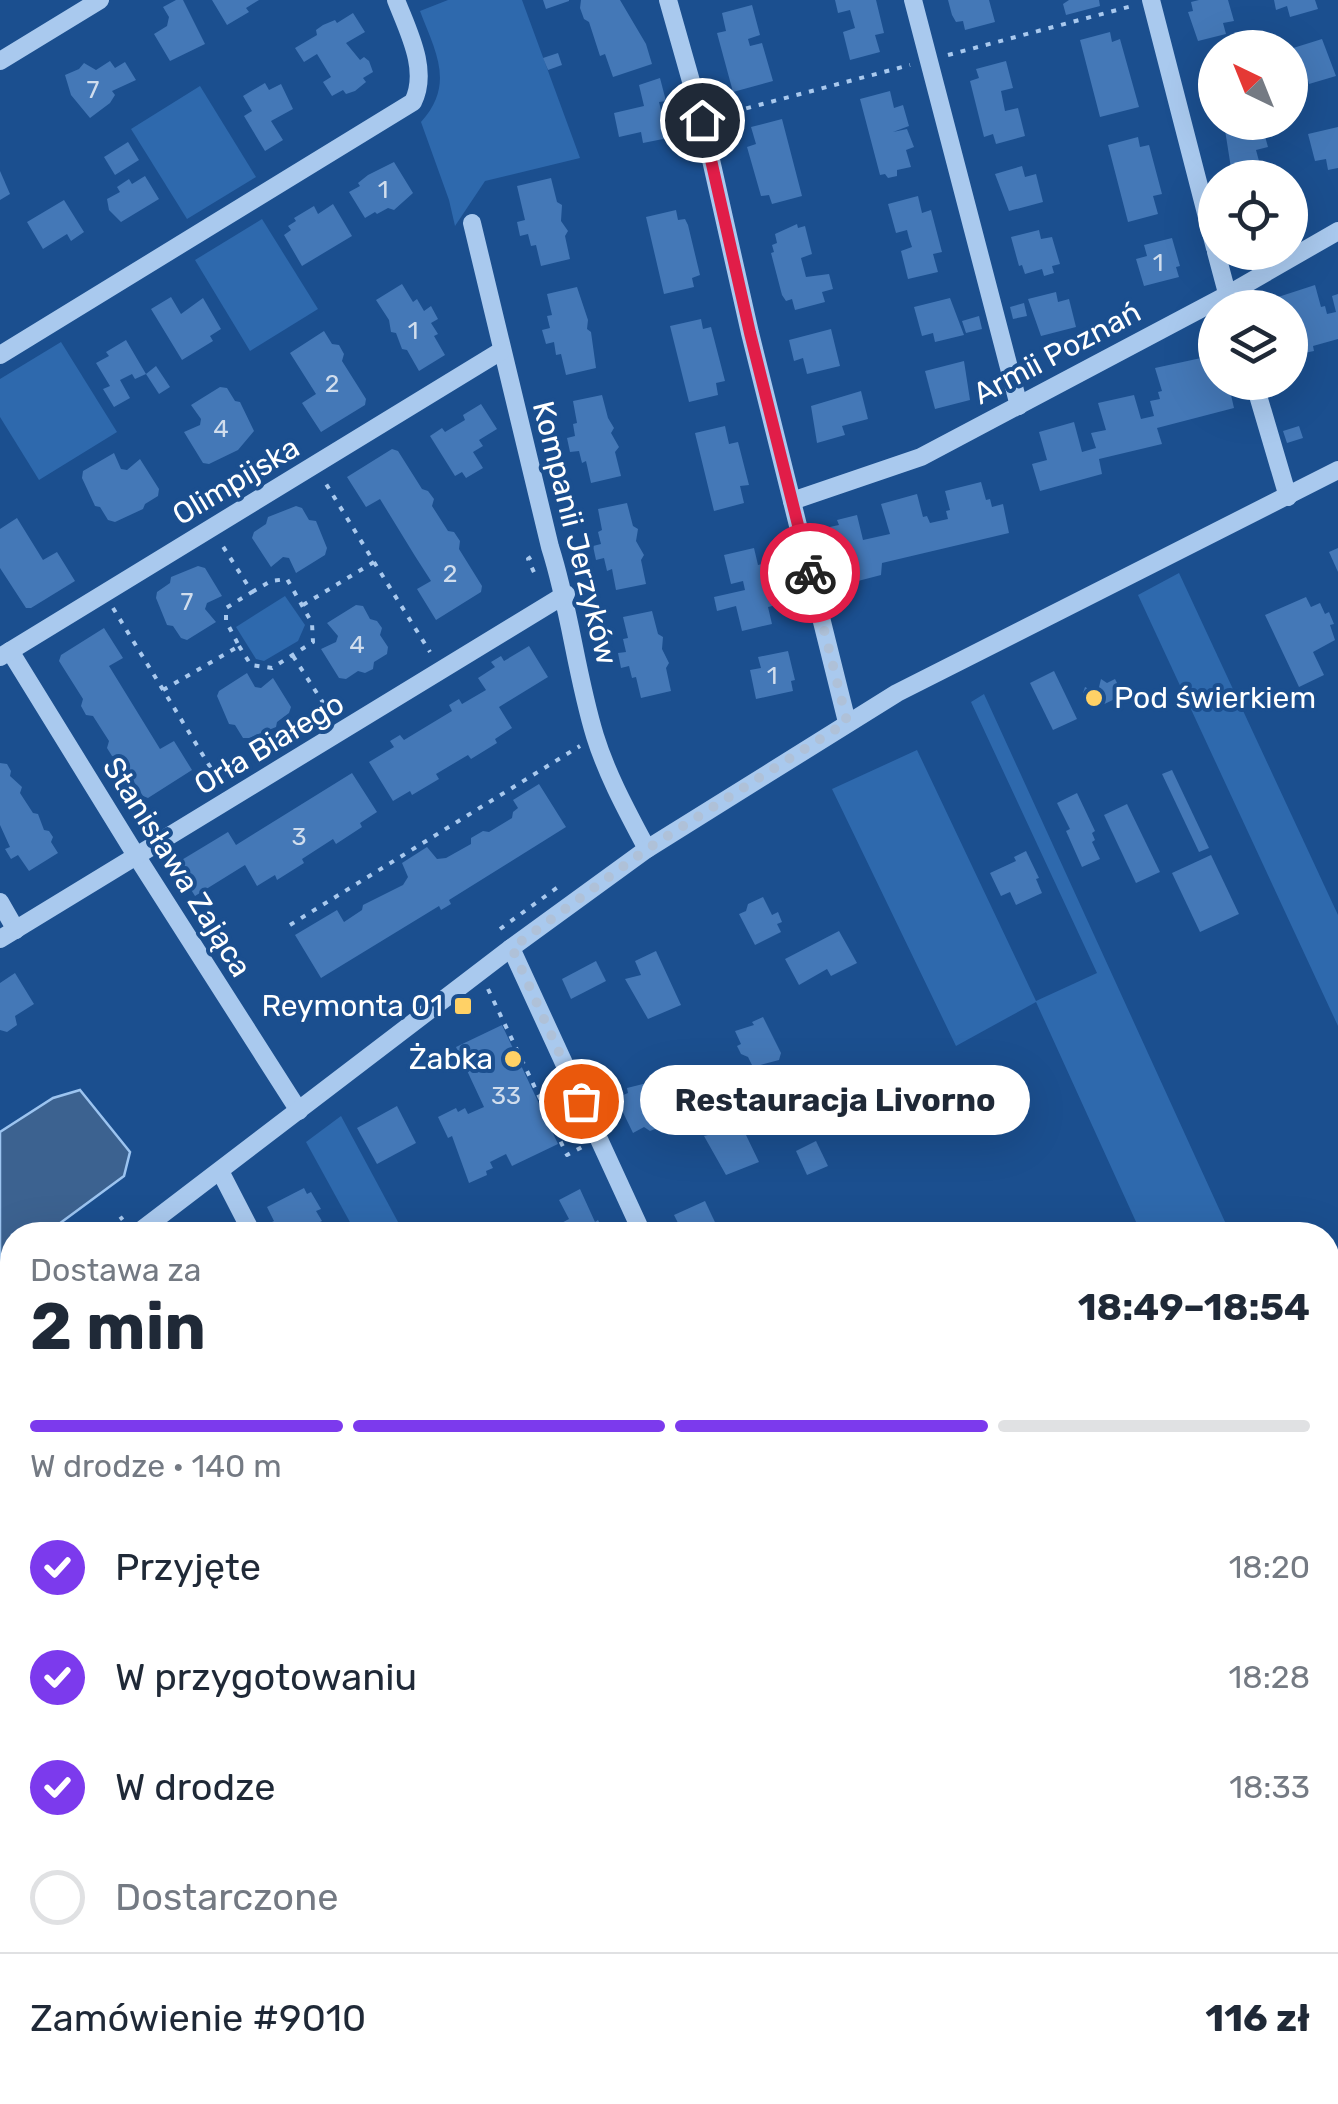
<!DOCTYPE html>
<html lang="pl">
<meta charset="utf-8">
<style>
:root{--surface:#fff;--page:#f2f2f3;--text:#1f2937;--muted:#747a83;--line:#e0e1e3;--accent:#7c3aed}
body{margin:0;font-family:Rubik,sans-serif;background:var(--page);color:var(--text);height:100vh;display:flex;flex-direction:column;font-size:38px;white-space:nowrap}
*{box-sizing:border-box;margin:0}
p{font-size:32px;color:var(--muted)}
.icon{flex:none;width:55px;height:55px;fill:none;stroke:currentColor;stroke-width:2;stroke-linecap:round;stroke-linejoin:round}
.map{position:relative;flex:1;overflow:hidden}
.details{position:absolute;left:0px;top:1222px;width:1340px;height:882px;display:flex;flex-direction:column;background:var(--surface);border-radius:40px 40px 0 0;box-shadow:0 10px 40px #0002}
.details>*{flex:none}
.needle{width:65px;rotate:317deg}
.tools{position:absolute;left:1198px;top:30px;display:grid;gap:20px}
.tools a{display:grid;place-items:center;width:110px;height:110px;border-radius:50%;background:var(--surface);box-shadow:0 10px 40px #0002;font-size:50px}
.pin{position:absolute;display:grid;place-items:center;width:85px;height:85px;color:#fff;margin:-42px;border:5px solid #fff;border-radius:50%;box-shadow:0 2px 10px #0007}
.courier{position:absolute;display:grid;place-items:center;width:100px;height:100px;margin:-50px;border:8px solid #e11d48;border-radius:50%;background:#fff;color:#222;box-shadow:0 2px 12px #0007}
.bubble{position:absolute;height:70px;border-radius:35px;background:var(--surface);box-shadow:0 10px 40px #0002;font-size:32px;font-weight:700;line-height:70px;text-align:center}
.headline em{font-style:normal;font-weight:700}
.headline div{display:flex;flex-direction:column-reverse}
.headline{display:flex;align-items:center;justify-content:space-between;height:170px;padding:0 30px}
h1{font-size:65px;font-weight:700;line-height:75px}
.bar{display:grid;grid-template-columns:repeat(4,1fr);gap:15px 10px;align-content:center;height:120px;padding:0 30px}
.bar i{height:12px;border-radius:8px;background:var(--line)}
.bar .on{background:var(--accent)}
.bar p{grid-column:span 4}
.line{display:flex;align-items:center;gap:25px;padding:0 30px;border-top:2px solid var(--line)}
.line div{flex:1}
ol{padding:0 30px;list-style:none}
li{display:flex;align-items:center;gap:30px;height:110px}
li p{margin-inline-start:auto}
li .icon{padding:10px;border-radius:50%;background:var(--accent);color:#fff;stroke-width:4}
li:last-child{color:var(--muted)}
li i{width:55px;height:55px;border:5px solid var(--line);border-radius:50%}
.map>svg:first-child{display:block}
</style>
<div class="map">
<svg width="1338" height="2104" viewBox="0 0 1338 2104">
<rect width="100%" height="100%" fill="#1b4f8f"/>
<g fill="#2e69ad">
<path d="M448,0h74l58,158 -95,23 -30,45 -6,-26 -28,-78c34,-38 15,-69 -1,-111z"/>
<polygon points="200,86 256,177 187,219 131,129"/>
<polygon points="262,219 318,309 250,351 195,260"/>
<polygon points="61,342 117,432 39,480 0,417 0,379"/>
<polygon points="1179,573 1338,915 1338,1026 1138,595"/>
<polygon points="285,596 305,625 298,641 264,661 256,659 236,627"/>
<polygon points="984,694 1231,1235 1142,1235 1036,1002 956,1046 832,789 917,750 1036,1001 1097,973 971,702"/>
<polygon points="341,1116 405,1235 357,1235 306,1142"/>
<polygon points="1328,1444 1338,1467 1338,1494 1328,1499"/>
<polygon points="429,2092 435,2104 134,2104 77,2100 52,2093"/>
<polygon points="450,2093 677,2093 655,2104 457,2104"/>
<polygon points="700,2093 860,2093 866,2104 706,2104"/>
</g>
<polygon fill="#3c6290" stroke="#9cc4f0" stroke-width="2.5" points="80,1090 130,1152 124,1176 44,1235 12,1235 12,1258 0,1267 0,1132 53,1098"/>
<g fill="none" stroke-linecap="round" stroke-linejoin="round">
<g stroke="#9cc4f0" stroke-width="6">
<polyline points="0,2053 12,2058"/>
<polyline points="143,2092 303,2104"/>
<polyline points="439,2104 564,2092"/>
</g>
</g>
<g fill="#4478b7">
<polygon points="176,0 183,0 205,44 170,61 154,34 167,26 169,17 163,7"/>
<polygon points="212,0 259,0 246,8 249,12 227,25"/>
<polygon points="543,0 569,0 569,1 546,9"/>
<polygon points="581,0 620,0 646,44 652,64 613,77 605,54 600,56 589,22 584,19 580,8"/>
<polygon points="835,0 876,0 884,33 875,35 880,52 850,60 843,32 855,28 850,10 838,13"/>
<polygon points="948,0 989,0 995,22 965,30 963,21 956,22 952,15"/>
<polygon points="1069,0 1099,0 1100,6 1066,15 1063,4"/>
<polygon points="1199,0 1228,0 1234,21 1223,23 1226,34 1198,41 1188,12 1193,11 1191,2"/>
<polygon points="1274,0 1315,0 1318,9 1290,17 1287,6 1276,10"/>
<polygon points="752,5 760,35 748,39 750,46 762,43 773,81 733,92 717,33 726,31 722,13"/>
<polygon points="353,13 365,32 346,43 360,60 364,57 369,61 373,72 363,78 366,82 355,91 346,94 343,90 332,96 323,82 331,77 317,54 304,62 295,48 317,35 316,30 323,25 335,20 337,23"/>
<polygon points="1110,32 1112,42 1120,39 1139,107 1100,117 1080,40"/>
<polygon points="1322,39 1336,76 1309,84 1306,73 1295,76 1290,49"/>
<polygon points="558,53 562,65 548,70 543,58"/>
<polygon points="110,61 115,68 125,62 136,80 112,91 115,95 110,103 90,118 71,95 65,75 79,69 84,63 96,70"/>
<polygon points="1006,61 1013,88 1001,91 1005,111 1018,108 1025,136 996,144 993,134 984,137 970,81 979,78 976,69"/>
<polygon points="1215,64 1215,102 1214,102 1207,75 1211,75 1208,66"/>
<polygon points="660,78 666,101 659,102 668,138 643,143 641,132 619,137 614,113 644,106 639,85"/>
<polygon points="265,83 269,90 281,84 293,109 271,121 283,140 265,151 244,116 252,111 243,96"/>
<polygon points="890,91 894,108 903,105 909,126 893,132 907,129 914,147 906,150 911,167 897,170 897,176 888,178 885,174 880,175 860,99"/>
<polygon points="782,119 802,196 772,204 769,195 761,196 747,147 756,144 751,127"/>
<polygon points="1255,122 1261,122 1268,147 1256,150 1259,161 1231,168 1225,130"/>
<polygon points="1338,127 1338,168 1328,170 1326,159 1315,161 1308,134"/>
<polygon points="1138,137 1140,147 1149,145 1162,194 1153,196 1158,214 1128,222 1108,145"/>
<polygon points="128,142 139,160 115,175 104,157"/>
<polygon points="394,162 413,193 394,210 388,208 377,214 375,212 365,218 349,192 360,186 358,183 368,175"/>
<polygon points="1022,166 1025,177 1036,174 1043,202 1009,211 995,174"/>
<polygon points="0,171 10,194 0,200"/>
<polygon points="145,176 159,199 121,222 109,210 107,199 120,192 117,187 129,179 132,184"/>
<polygon points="551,178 557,202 562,205 561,221 568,231 565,236 570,259 541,266 536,245 531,246 528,234 520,236 517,222 525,220 517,186"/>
<polygon points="918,196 922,213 931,210 942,252 933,254 938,272 908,279 901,251 912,247 909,238 907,230 896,233 888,204"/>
<polygon points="64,200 84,232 71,241 67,234 43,249 27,222"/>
<polygon points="333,204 352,236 302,266 284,235 291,230 288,226 296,221 294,218 314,206 318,214"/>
<polygon points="676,210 678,220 685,219 688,225 700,275 692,278 694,287 664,294 646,217"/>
<polygon points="797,224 798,228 805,226 812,254 801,258 806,277 829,274 833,289 822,292 825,302 795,310 792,299 786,301 782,295 771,253 774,252 772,245 777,243 775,234"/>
<polygon points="1039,230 1041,239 1052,237 1060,264 1052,266 1054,273 1044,276 1042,269 1025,274 1022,265 1019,266 1011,237"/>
<polygon points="1172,238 1180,266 1176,267 1179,277 1144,286 1136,259 1147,256 1144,245"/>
<polygon points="402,284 413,302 417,299 424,311 431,306 438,319 431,323 438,334 434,336 445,355 419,371 407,350 402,349 396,333 391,332 389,320 376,300"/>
<polygon points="1315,285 1321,307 1325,306 1327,314 1336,312 1332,296 1338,294 1338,339 1313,346 1314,351 1299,354 1301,360 1290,363 1290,308 1267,306 1277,304 1275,298"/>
<polygon points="577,287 588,320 587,329 591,332 596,368 566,375 561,354 556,355 554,342 546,344 542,330 550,328 547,316 552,315 547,294"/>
<polygon points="1056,292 1058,302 1069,299 1076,327 1041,336 1028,299"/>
<polygon points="171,297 181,314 203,298 221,329 210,336 213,341 182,360 151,309"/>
<polygon points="950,298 964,335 935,342 933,333 922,336 914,307"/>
<polygon points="1024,303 1027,316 1013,319 1010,307"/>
<polygon points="979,316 982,329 966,333 962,321"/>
<polygon points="701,319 703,329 711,327 725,381 716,383 718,395 689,402 670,326"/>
<polygon points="831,329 840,366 807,374 803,358 794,361 789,340"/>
<polygon points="324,331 332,344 339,345 344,354 342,361 366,399 365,405 321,432 302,403 316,394 290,353"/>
<polygon points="126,340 146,374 135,379 132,374 120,380 130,398 114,407 103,389 110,386 96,363 109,356 106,352"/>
<polygon points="1215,355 1215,382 1228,382 1234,408 1157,428 1162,444 1099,459 1102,474 1040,491 1032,464 1047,460 1039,432 1074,422 1082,452 1096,448 1091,433 1106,430 1098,403 1134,395 1141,419 1154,416 1150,401 1160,399 1158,392 1162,391 1155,368"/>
<polygon points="964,361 970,400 935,409 925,371"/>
<polygon points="156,366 170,387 159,394 146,374"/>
<polygon points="220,387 227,388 235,401 240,402 254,431 238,450 209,464 203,463 184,432 200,425 201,419 191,405"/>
<polygon points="861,391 868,419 842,426 845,435 817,443 811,406"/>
<polygon points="602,395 608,418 614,428 611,433 619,447 615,452 621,476 591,483 586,461 582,463 579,451 570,452 567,438 575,436 573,424 577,423 573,401"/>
<polygon points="481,404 497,429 479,440 483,446 473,452 483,468 466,478 462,472 455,476 430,436 442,428 445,432 465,420 463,415"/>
<polygon points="725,426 729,444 738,442 749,485 740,486 744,503 714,511 695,433"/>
<polygon points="1299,426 1303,438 1287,443 1283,431"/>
<polygon points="392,449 398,451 422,489 428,491 434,499 432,506 448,531 454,532 460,541 459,549 482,586 481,592 436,620 417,589 431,581 415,556 380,499 366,507 347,477"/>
<polygon points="114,453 121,469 127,470 140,459 159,489 158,496 145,504 143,509 115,522 108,520 100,507 95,506 82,478 83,471"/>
<polygon points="981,482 986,500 990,499 992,507 1003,504 1009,533 882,563 881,575 858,581 850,570 836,573 825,528 839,525 837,520 857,515 863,540 890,534 881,504 917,494 923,517 927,516 930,523 948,519 946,511 950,510 945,491"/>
<polygon points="627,503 633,526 638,529 636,541 644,555 641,560 646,584 616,590 612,569 607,571 604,558 596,560 593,546 601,544 598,532 602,530 598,509"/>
<polygon points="296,506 302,508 309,520 316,521 327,548 325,555 296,573 289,558 283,557 271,567 252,538 254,532 266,524 268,517"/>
<polygon points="17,518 43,560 57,552 75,581 31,608 26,608 0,568 0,529"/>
<polygon points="754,548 758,565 766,563 777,605 768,607 772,624 742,631 736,606 717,611 714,597 745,590 743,581 731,584 724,555"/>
<polygon points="1338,548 1338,572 1329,552"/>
<polygon points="198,566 205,568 222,596 207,603 205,609 216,622 187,640 181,638 173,626 167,625 156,598 157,592 170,583 171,577"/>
<polygon points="1306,597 1311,607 1320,603 1325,614 1329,612 1334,624 1330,625 1335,640 1313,652 1324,675 1299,687 1265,615"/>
<polygon points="356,605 363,606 370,619 377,621 382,628 380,635 388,647 387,654 374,662 373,669 365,673 358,671 346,679 339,678 321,649 336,642 338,636 327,623"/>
<polygon points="652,611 658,634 663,637 662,649 669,663 666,668 671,691 641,698 636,677 632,678 629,666 621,668 618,653 626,652 623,639 628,638 623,617"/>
<polygon points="104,628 123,658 109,666 160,749 174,741 192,770 148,798 143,796 119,758 112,756 107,748 109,741 93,716 86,715 81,706 83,699 59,661 61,655"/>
<polygon points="529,646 548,677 499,707 512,728 495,739 497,743 471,759 468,755 436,774 439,779 412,795 410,791 393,801 369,762 394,747 390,741 400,735 404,740 452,711 449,705 459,699 462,704 486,690 478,678 495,667 491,662 501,656 504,661"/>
<polygon points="788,651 795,680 791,681 793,691 756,699 750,670 761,668 758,657"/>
<polygon points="1054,671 1077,719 1053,730 1030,683"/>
<polygon points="247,673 255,687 261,688 273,678 291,707 289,713 277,722 276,727 249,738 243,738 235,725 229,724 217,696 219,691"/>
<polygon points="1101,679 1107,683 1115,679 1123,695 1092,710 1083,693 1085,687 1091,690 1099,687"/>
<polygon points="0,763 7,764 11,771 10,776 22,787 20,793 33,813 38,814 44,830 49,831 53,837 51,842 58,853 29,871 18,855 11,859 5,849 10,847 0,825"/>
<polygon points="1172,770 1209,848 1199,852 1162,774"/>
<polygon points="352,773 377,812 360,823 362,827 336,844 333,839 302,859 304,863 277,880 275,875 257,886 245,865 195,896 175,864 228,832 236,845"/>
<polygon points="539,784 566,827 449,900 451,904 441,910 439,906 321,978 295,935 337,910 344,922 362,910 363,905 403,885 408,877 402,863 427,847 437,859 446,858 471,844 471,838 483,831 489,832 512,818 513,812 518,808 513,800"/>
<polygon points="1077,793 1095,831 1092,833 1095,840 1092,842 1100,859 1082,867 1066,831 1070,829 1057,803"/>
<polygon points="1127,804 1160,872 1136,883 1104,815"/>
<polygon points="1026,851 1039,878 1036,879 1042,893 1016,905 1010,892 1001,896 990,873 1016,861 1014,857"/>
<polygon points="1211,855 1239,914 1200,932 1172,873"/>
<polygon points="763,897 772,915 778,912 782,922 777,924 781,932 755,945 739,914 746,911 748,904"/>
<polygon points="839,931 857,963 831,976 827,969 799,985 785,959"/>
<polygon points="656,951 681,1005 648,1019 625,979 641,975 635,961"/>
<polygon points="596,961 606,981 571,999 562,979"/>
<polygon points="15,973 34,1004 15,1016 17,1025 7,1032 0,1030 0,983"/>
<polygon points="763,1017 781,1053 779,1060 753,1067 748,1057 741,1054 737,1046 741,1044 735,1031 754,1025 752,1022"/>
<polygon points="502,1025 558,1144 512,1166 506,1154 490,1162 493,1168 486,1171 487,1175 469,1183 452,1136 448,1138 438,1117 456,1108 458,1112 465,1108 468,1114 484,1107 456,1047"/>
<polygon points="651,1082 667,1117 655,1122 655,1129 650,1131 644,1127 633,1133 616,1098 628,1093 627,1088"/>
<polygon points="397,1106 416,1143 377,1164 357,1128"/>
<polygon points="733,1108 759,1162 726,1175 704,1136 720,1132 713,1118"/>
<polygon points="816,1141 828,1166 807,1175 796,1151"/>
<polygon points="304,1188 307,1194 311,1192 321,1209 316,1211 322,1221 296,1235 282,1235 279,1231 275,1233 270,1223 274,1221 267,1207"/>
<polygon points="580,1189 595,1222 598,1220 606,1235 558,1235 554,1227 569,1219 559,1200"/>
<polygon points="705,1201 721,1235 684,1235 674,1215"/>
<polygon points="10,1427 12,1429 12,1468 0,1475 0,1432"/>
<polygon points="12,1743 12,1772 0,1756 0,1753"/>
<polygon points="12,1938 12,2006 0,1992 0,1945 2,1947"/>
<polygon points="1112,2092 1153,2092 1158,2104 1119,2104"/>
</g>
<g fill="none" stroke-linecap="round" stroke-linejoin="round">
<g stroke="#a9c9ee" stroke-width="4" stroke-dasharray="5 8" stroke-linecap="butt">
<polyline points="948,55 1132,6"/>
<polyline points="721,115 910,65"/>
<polyline points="531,557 528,559 537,579"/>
<polyline points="374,562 430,652"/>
<polyline points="303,605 374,562 323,479"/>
<polyline points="113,608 220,783"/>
<polyline points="239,646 251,665 272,668 313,642 312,623 287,579 271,581 252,592"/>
<polyline points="293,656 331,715"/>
<polyline points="163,690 239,646 226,621 226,608 252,592 222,545"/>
<polyline points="290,925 580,746"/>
<polyline points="500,929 558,887"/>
<polyline points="488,989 567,1155 582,1147"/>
<polyline points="99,1235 123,1217"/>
<polyline points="0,1310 12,1300"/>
<polyline points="1328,1949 1338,1945"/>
<polyline points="435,2092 441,2104"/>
</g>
<g stroke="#a9c9ee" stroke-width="18">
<polyline points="668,0 702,120 750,333 847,722"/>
<polyline points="913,0 1019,406"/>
<polyline points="1151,0 1215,248"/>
<polyline points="0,61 100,0"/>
<path d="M472,223l78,324c20,62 26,127 45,189 12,39 33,77 52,113"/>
<polyline points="1216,252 1231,308"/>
<path d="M0,355l413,-253c16,-32 -5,-71 -17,-102"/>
<polyline points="1254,382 1288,497"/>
<polyline points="792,501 921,457 1227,295 1338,231"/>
<polyline points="10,651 137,857 299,1111"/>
<polyline points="0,657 501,351"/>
<polyline points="0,902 16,930"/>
<polyline points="0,939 566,594"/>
<polyline points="511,948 643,1235"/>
<polyline points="220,1171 253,1235"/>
<polyline points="135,1235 511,948 647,849 897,693 1338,470"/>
<polyline points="0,1337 12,1328"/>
<polyline points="19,2092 47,2104"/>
<polyline points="1057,2092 1062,2104"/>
<polyline points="971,2104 1002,2092"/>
</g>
</g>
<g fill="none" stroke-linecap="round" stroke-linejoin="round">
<polyline stroke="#afc1d8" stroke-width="10" stroke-dasharray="0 18" points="581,1101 512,948 647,849 847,722 810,573"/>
<polyline stroke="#e11d48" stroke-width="12" points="702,120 750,333 810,573"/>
</g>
<g fill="#ffd166" stroke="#1b4f8f" stroke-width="4">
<circle cx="1094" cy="698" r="10"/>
<rect x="453" y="996" width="20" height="20" rx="5"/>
<circle cx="513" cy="1059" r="10"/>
</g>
<g text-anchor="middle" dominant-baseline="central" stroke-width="8" stroke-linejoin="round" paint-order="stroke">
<g font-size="25" fill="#d0dded">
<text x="93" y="89">7</text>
<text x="383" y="189">1</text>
<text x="1158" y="262">1</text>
<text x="413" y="330">1</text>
<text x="332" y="383">2</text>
<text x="221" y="428">4</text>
<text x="450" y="573">2</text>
<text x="187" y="601">7</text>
<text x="357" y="644">4</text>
<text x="772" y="675">1</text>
<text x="299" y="836">3</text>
<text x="506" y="1095">33</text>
</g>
<g font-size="30" fill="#fff" stroke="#1b4f8f">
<text transform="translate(1057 353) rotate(-28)">Armii Poznań</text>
<text transform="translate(236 481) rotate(-31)">Olimpijska</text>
<text transform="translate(575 533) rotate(76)">Kompanii Jerzyków</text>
<text transform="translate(269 744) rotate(-31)">Orła Białego</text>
<text transform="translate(177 867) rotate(58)">Stanisława Zająca</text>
</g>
<g font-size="30" fill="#fff" stroke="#1b4f8f" text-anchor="end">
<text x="1114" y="698" text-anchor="start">Pod świerkiem</text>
<text x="443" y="1006">Reymonta 01</text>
<text x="493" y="1059">Żabka</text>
</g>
</g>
</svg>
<div class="tools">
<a><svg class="needle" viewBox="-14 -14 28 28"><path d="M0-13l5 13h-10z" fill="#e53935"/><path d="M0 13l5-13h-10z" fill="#747a83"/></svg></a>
<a><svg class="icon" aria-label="locate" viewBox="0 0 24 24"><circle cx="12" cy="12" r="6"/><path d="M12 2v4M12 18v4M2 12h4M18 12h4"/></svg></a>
<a><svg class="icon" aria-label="layers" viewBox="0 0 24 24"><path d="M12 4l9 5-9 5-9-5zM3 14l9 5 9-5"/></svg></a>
</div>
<div class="pin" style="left:581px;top:1101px;background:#ea580c"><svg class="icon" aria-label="bag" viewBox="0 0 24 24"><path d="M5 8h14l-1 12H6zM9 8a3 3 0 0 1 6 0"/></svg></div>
<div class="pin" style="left:702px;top:120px;background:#1f2937"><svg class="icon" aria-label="home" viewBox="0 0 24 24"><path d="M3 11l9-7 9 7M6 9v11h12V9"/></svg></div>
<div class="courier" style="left:810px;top:573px"><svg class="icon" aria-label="bike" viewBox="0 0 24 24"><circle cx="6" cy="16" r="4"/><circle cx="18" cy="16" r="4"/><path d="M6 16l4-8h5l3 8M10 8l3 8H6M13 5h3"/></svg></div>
<div class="bubble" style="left:640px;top:1065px;width:390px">Restauracja Livorno</div>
<section class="details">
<div class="headline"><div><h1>2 min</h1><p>Dostawa za</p></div><em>18:49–18:54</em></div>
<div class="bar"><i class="on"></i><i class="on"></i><i class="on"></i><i></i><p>W drodze · 140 m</p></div>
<ol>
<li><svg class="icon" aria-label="check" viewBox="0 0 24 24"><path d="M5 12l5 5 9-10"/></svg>Przyjęte<p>18:20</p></li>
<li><svg class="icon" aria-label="check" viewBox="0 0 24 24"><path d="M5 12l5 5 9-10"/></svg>W przygotowaniu<p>18:28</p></li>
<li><svg class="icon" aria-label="check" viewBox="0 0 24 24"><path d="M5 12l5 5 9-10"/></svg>W drodze<p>18:33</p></li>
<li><i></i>Dostarczone</li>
</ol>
<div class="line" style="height:130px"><div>Zamówienie #9010</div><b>116 zł</b></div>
</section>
</div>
